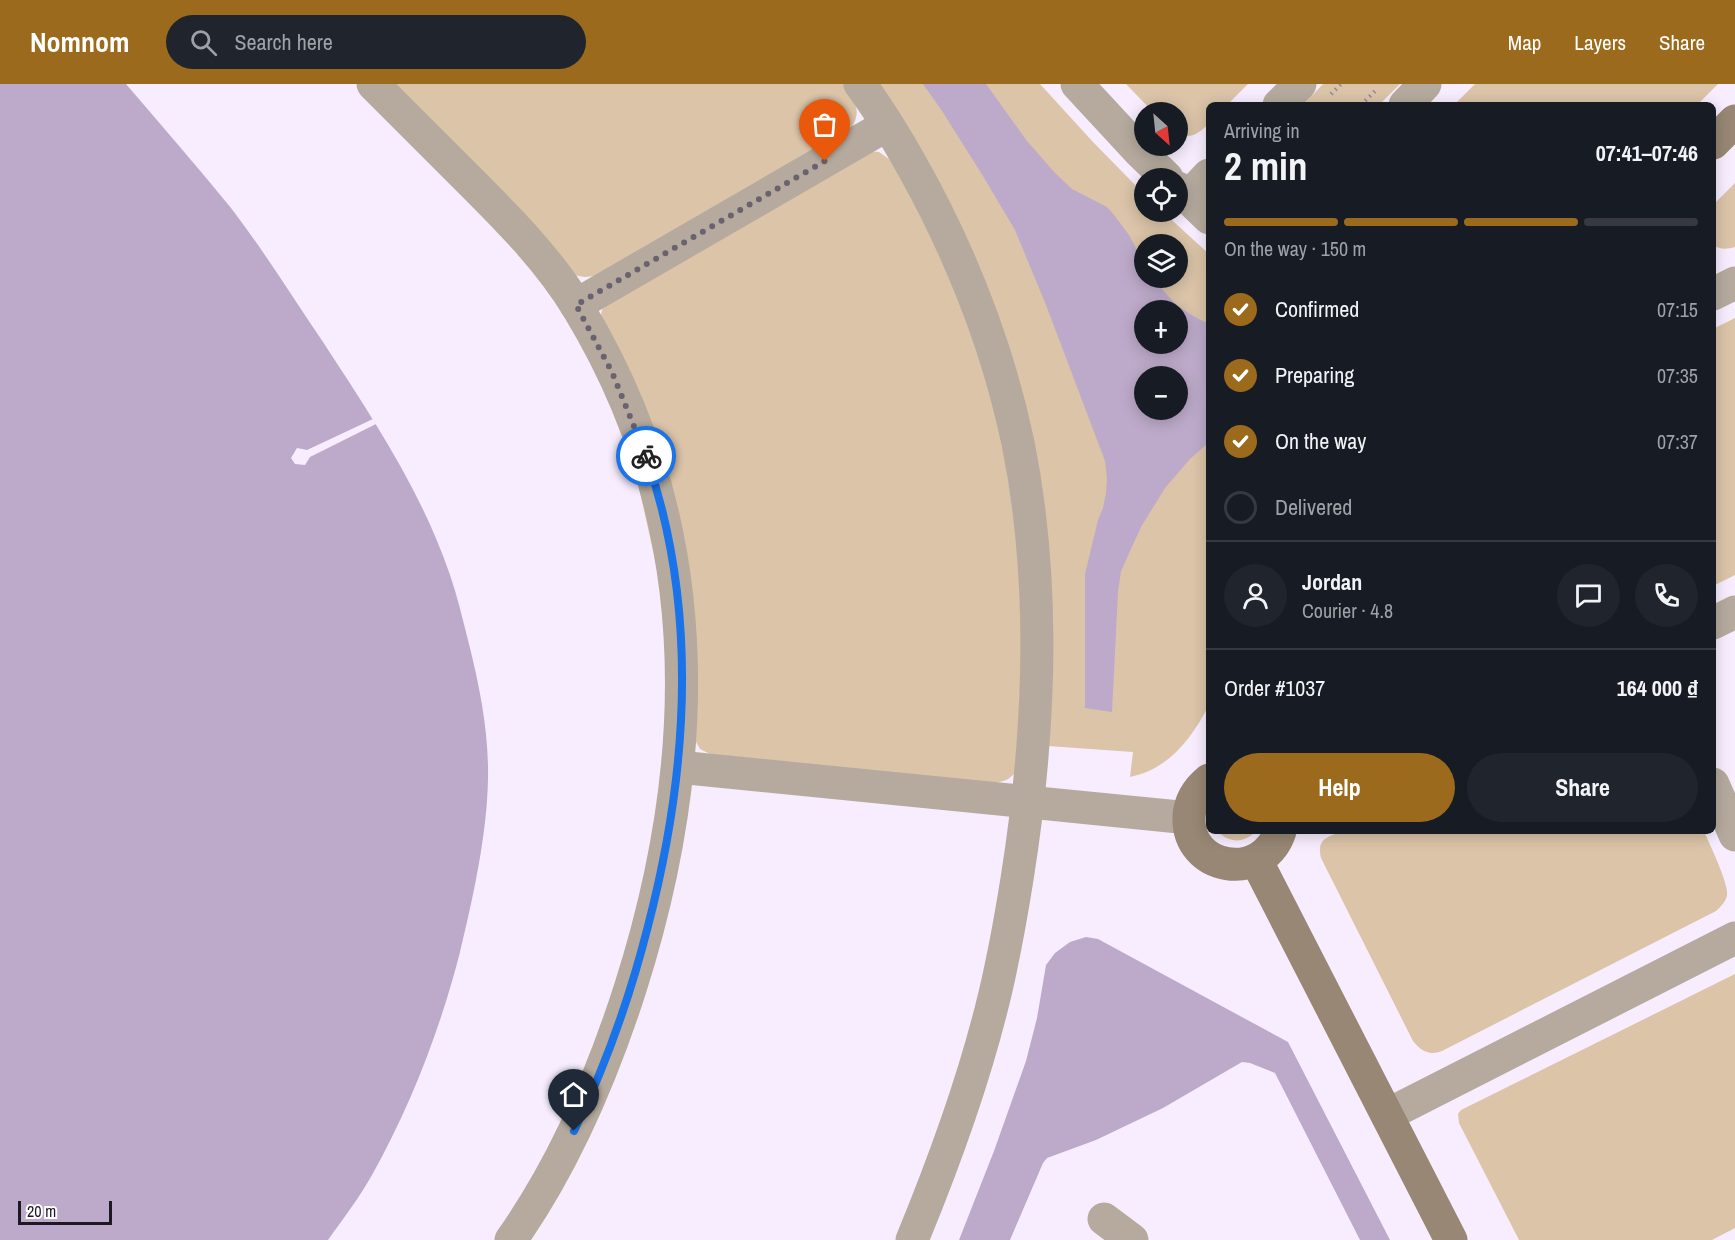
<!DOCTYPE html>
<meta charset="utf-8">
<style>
:root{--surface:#171b24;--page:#20242c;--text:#f1f3f6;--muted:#9ea1a6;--line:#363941;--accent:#9b6a1d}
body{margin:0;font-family:"Archivo Narrow",sans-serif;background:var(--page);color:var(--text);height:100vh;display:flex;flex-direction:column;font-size:22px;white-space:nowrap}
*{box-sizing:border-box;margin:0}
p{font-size:20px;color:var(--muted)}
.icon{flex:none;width:33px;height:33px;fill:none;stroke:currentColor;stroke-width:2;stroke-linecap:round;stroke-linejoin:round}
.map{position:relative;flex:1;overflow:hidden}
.drawer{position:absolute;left:1206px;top:18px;width:510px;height:732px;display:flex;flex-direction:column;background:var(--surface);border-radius:9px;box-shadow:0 3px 15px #0003}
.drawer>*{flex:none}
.needle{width:39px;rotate:153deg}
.controls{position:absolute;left:1134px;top:18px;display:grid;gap:12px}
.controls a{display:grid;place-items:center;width:54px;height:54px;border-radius:50%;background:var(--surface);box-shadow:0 3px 15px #0003;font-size:30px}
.scale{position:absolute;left:18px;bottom:15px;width:94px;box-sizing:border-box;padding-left:6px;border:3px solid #1e1822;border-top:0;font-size:16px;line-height:21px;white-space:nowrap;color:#1e1822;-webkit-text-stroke:4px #fff;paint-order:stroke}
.pin{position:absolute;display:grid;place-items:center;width:51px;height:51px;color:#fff;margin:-62px -26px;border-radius:50% 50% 50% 0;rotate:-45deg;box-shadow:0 0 6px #0007}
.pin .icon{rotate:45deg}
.courier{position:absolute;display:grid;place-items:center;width:60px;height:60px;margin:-30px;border:4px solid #1a73e8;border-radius:50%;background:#fff;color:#222;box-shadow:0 2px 8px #0007}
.head em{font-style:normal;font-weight:700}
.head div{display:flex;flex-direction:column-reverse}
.head{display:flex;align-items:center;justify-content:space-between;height:102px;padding:0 18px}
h1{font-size:39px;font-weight:700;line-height:45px}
.bar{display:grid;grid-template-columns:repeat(4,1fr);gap:9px 6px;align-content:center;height:72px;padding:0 18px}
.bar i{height:8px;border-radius:4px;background:var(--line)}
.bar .active{background:var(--accent)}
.bar p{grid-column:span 4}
.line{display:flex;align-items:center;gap:15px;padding:0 18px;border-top:2px solid var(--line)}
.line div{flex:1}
.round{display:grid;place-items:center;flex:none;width:63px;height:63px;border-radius:32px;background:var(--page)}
ol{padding:0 18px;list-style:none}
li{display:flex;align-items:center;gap:18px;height:66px}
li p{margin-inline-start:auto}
li .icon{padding:6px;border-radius:50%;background:var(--accent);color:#fff;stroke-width:4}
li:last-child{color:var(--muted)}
li i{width:33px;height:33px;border:3px solid var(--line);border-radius:50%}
.cta{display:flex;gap:12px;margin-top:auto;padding:12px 18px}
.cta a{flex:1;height:69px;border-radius:36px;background:var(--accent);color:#fff;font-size:24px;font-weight:700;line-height:69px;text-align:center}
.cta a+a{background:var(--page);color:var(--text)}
header{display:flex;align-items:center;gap:36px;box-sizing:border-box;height:84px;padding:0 30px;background:var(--accent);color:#fff}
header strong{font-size:28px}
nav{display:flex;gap:33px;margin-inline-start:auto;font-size:21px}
.search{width:420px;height:54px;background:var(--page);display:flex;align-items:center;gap:15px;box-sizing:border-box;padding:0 21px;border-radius:33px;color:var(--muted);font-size:22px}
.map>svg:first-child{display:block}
</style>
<header>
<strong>Nomnom</strong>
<div class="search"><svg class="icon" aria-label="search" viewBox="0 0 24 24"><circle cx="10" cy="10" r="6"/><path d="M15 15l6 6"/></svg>Search here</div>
<nav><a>Map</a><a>Layers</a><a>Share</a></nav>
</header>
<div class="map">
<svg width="1735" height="1156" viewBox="0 0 1735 1156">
<rect width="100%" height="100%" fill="#f7edfe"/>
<g fill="#dbc4a8" fill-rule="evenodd">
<path d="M392,0h452c11,17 19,27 6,46l-253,146 -13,1 -10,-2z"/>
<path d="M876,0h164l53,58 51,52v18h19l46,42v451c-17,33 -40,64 -79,72l3,-25 -85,-6 -7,-252zM1144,160h34v34h-34zM1144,226h34v34h-34zM1144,292h34v34h-34z"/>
<path d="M1126,0h122l-21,21h-18v18c-9,10 -18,16 -31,12v-23h-25z"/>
<polygon points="1323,0 1400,0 1379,21 1303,21"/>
<polygon points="1475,0 1718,0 1697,21 1454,21"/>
<path d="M870,67l9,1 17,12 50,97 53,157 25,170 -7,182c-7,10 -13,12 -26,13l-281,-29 -10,-5 -5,-9 -93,-419 -1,-7 2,-7z"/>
<path d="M1735,99v64c-8,2 -15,3 -22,-2v-40z"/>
<polygon points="1735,234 1735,491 1713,502 1713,245"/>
<path d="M1217,747h39c-12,13 -27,12 -39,0z"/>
<path d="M1345,747h359c5,12 25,53 23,64 -1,7 -6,11 -11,16l-274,140c-13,5 -21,0 -29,-10l-92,-183c-5,-20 8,-22 24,-27z"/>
<polygon points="1735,890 1735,1144 1712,1156 1519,1156 1459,1039 1458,1030 1461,1026"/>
</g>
<g fill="#bdaaca" fill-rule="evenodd">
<path d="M0,0h126c35,41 71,82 105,124 33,43 62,90 92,134 49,75 98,148 127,233 8,23 13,46 19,69 11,44 20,90 19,135 -1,56 -15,119 -28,173 -20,78 -49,153 -88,223 -13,23 -29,44 -44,65h-328z"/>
<path d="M923,0h63l41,57 28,32 17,16 35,18 7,8 15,20 15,28v15h10c16,23 29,34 55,46v118l-19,17 -25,29 -24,39 -20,44 -3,21 -6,120 -27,-4v-134l13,-54 5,-12 3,-15 1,-15 -2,-17 -59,-156 -31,-75 -32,-54 -41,-65zM1144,226h34v34h-34zM1144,292h34v34h-34z"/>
<polygon points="1086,853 1098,855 1288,958 1390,1156 1360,1156 1275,989 1250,979 1242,978 1163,1024 1096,1056 1047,1074 1043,1079 1010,1156 959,1156 994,1067 1026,977 1037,934 1046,881 1055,869 1070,858"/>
</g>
<polygon fill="#f7edfe" points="373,335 376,340 310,373 305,381 295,380 291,374 297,364 307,366"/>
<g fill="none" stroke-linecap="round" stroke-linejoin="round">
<g stroke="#938a98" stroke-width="4" stroke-dasharray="1.5 4.5" stroke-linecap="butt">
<polyline points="1331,10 1341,0"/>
<polyline points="1361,21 1375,7"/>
</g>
<g stroke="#b5aa9d" stroke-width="33">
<path d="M373,0c32,32 64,64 96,96 39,39 80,80 109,128 130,214 126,449 52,681 -28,87 -66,176 -119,251"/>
<path d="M860,0c29,39 53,82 75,125 37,74 66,153 83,234 29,144 22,292 -1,436 -7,44 -15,88 -26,131 -20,79 -48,155 -79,230"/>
<polyline points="1077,0 1139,67 1167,94"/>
<polyline points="1279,21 1300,0"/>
<polyline points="1405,21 1425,0"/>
<polyline points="1178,104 1209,134"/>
<polyline points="1187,114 1209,91"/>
<polyline points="1713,210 1735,199"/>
<polyline points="576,221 887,41"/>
<polyline points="1713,539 1735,528"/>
<polyline points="678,683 1189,734"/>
<polyline points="1713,700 1735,751"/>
<polyline points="1387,1031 1735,854"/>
<polyline points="1104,1135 1132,1156"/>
</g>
<g stroke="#978774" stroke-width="33">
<polyline points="1713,59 1735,37"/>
<path d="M1209,696c-11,9 -19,21 -20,36 -3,55 74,67 91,15"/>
<polyline points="1256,776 1451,1156"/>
</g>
</g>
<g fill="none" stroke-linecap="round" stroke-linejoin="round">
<polyline stroke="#6a636f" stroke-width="6" stroke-dasharray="0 10.8" points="646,372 612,288 576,221 825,77"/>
<path stroke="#1a73e8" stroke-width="8" d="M574,1047c32,-66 56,-134 74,-205 40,-154 51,-318 -2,-470"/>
</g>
</svg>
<div class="controls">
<a><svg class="needle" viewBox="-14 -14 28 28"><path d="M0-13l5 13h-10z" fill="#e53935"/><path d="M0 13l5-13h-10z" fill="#9ea1a6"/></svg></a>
<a><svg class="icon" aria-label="locate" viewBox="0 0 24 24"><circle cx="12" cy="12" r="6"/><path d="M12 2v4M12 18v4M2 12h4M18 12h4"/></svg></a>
<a><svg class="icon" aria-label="layers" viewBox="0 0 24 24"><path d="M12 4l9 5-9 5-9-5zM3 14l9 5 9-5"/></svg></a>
<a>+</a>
<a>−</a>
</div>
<div class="scale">20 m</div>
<div class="pin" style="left:825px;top:77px;background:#ea580c"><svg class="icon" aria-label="bag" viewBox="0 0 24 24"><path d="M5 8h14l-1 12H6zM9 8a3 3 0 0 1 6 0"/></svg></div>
<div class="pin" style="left:574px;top:1047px;background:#1f2937"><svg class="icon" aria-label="home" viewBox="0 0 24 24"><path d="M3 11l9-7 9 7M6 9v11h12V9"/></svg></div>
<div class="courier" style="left:646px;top:372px"><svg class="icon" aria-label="bike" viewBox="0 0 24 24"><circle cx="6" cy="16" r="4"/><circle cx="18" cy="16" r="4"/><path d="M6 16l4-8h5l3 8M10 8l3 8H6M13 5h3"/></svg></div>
<section class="drawer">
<div class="head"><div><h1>2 min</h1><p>Arriving in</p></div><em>07:41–07:46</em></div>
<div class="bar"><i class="active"></i><i class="active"></i><i class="active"></i><i></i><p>On the way · 150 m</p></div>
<ol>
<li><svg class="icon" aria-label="check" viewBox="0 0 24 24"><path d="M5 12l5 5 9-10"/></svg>Confirmed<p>07:15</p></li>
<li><svg class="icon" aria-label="check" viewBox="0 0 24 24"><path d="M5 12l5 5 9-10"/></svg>Preparing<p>07:35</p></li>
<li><svg class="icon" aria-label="check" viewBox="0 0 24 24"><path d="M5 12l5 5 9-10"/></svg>On the way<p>07:37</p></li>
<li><i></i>Delivered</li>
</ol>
<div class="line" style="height:108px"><a class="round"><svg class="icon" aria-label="person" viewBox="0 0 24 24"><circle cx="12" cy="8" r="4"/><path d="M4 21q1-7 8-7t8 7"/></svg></a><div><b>Jordan</b><p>Courier · 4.8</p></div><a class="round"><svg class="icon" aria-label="chat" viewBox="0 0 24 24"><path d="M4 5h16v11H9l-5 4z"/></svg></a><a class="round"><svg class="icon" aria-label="phone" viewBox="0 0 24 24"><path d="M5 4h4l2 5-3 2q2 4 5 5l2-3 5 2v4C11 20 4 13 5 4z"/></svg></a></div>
<div class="line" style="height:78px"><div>Order #1037</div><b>164 000 ₫</b></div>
<div class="cta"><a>Help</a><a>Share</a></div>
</section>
</div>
